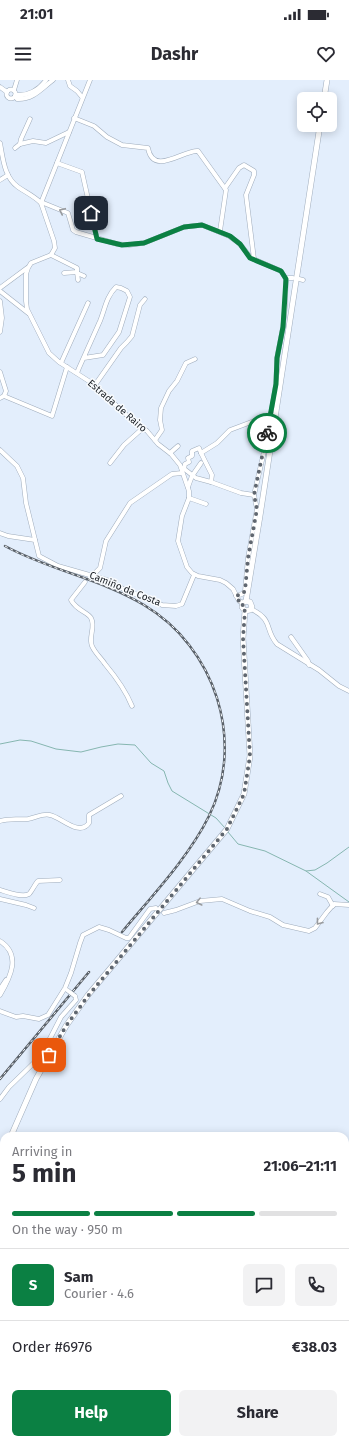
<!DOCTYPE html>
<meta charset="utf-8">
<style>
:root{--surface:#fff;--page:#f2f2f3;--text:#2b2b33;--muted:#7c7c81;--line:#e1e1e2;--accent:#0b8043}
body{margin:0;font-family:"Fira Sans",sans-serif;background:var(--page);color:var(--text);height:100vh;display:flex;flex-direction:column;font-size:15px;white-space:nowrap}
*{box-sizing:border-box;margin:0}
p{font-size:13px;color:var(--muted)}
.icon{flex:none;width:22px;height:22px;fill:none;stroke:currentColor;stroke-width:2;stroke-linecap:round;stroke-linejoin:round}
.map{position:relative;flex:1;overflow:hidden}
.side{position:absolute;left:0px;top:1052px;width:349px;height:312px;display:flex;flex-direction:column;background:var(--surface);border-radius:12px 12px 0 0;box-shadow:0 2px 10px #0003}
.side>*{flex:none}
.controls{position:absolute;left:297px;top:12px;display:grid;gap:8px}
.controls a{display:grid;place-items:center;width:40px;height:40px;border-radius:6px;background:var(--surface);box-shadow:0 2px 10px #0003;font-size:20px}
.pin{position:absolute;display:grid;place-items:center;width:34px;height:34px;color:#fff;margin:-17px;border-radius:8px;box-shadow:0 2px 6px #0006}
.courier{position:absolute;display:grid;place-items:center;width:40px;height:40px;margin:-20px;border:3px solid #0b8043;border-radius:50%;background:#fff;color:#222;box-shadow:0 1px 5px #0007}
.headline em{font-style:normal;font-weight:700}
.headline div{display:flex;flex-direction:column-reverse}
.headline{display:flex;align-items:center;justify-content:space-between;height:68px;padding:0 12px}
h1{font-size:26px;font-weight:700;line-height:30px}
.bar{display:grid;grid-template-columns:repeat(4,1fr);gap:6px 4px;align-content:center;height:48px;padding:0 12px}
.bar i{height:5px;border-radius:3px;background:var(--line)}
.bar .current{background:var(--accent)}
.bar p{grid-column:span 4}
.line{display:flex;align-items:center;gap:10px;padding:0 12px;border-top:1px solid var(--line)}
.line div{flex:1}
.round{display:grid;place-items:center;flex:none;width:42px;height:42px;border-radius:6px;background:var(--page)}
.button{display:flex;gap:8px;margin-top:auto;padding:8px 12px}
.button a{flex:1;height:46px;border-radius:6px;background:var(--accent);color:#fff;font-size:16px;font-weight:700;line-height:46px;text-align:center}
.button a+a{background:var(--page);color:var(--text)}
.status{display:flex;justify-content:space-between;align-items:center;height:28px;padding:0 20px;background:var(--surface);direction:ltr}
.status svg{height:11px;fill:currentColor}
header{display:flex;justify-content:space-between;align-items:center;height:52px;padding:0 12px;background:var(--surface);font-size:18px;font-weight:700}
.map>svg:first-child{display:block}
</style>
<div class="status"><b>21:01</b><svg viewBox="0 0 49 12"><path d="M0 12V9h3v3zM5 12V6h3v6zM10 12V3h3v9zM15 12V0h3v12zM26 1h20v11H26zM47 4h2v5h-2z"/></svg></div>
<header><svg class="icon" aria-label="menu" viewBox="0 0 24 24"><path d="M4 6h16M4 12h16M4 18h16"/></svg>Dashr<svg class="icon" aria-label="heart" viewBox="0 0 24 24"><path d="M12 20l-8-8c-3-5 5-10 8-4 3-6 11-1 8 4z"/></svg></header>
<div class="map">
<svg width="349" height="1364" viewBox="0 0 349 1364">
<rect width="100%" height="100%" fill="#e3eefc"/>
<g fill="none" stroke-linecap="round" stroke-linejoin="round">
<g stroke="#86b6b0" stroke-width="1">
<polyline points="0,664 20,660 31,661 56,669 81,672 101,667 118,664 135,665 151,683 164,691 168,703 172,711 216,738 225,748"/>
<polyline points="228,752 238,764 265,771 306,791 315,790 327,783 349,767"/>
<polyline points="306,791 349,822"/>
<polyline points="0,1247 4,1247"/>
</g>
<defs>
<g id="minor">
<polyline points="68,0 70,6 77,11 82,17"/>
<polyline points="0,7 7,12"/>
<circle cx="11" cy="14" r="4.5"/>
<polyline points="14,10 17,0"/>
<path d="M16,15c12,1 23,-5 30,-15"/>
<path d="M15,16l2,3c16,1 24,-10 36,-19"/>
<path d="M74,38l20,8 13,11 15,8 26,3c5,29 37,1 50,3l28,39 -6,41"/>
<path d="M0,63c3,15 4,34 18,44 7,5 16,9 23,16l13,38 1,7 -4,7 -20,8 -3,5 -2,6v27l1,8 22,44 10,9 36,23 29,28 23,18 11,13 13,10 9,11 9,26v7l-7,18 -4,25 9,26 5,6 6,3 22,4 6,3 7,6 6,12 4,2"/>
<polyline points="20,64 21,59 30,39"/>
<polyline points="15,68 20,64 33,61 46,63 69,52"/>
<polyline points="57,83 82,92 97,159"/>
<polyline points="0,100 8,95"/>
<polyline points="225,108 239,88 244,85 254,91 254,95 246,115 254,179"/>
<polyline points="41,122 68,133 73,150 76,152 117,164 129,165 144,163 184,147 202,145 229,156 240,164 251,178 281,191 286,199"/>
<polyline points="41,123 90,0"/>
<polyline points="51,175 77,188 77,192 64,193"/>
<polyline points="77,192 78,200"/>
<polyline points="77,193 84,196"/>
<polyline points="299,199 303,200"/>
<polyline points="0,208 27,188"/>
<polyline points="0,211 28,233"/>
<polyline points="0,221 2,238 0,252"/>
<polyline points="61,283 88,223"/>
<polyline points="0,292 6,311 4,316 0,318"/>
<path d="M77,293l2,-5c7,-16 14,-31 21,-47 5,-12 6,-24 16,-34l5,1 6,3 3,6 -11,35 -16,23 -19,3"/>
<polyline points="95,305 121,268 127,262 132,256 140,225 145,219"/>
<polyline points="4,316 52,336 67,287"/>
<polyline points="155,360 162,350 160,340 161,328 169,311 177,301 186,283 195,279"/>
<polyline points="0,370 17,386 23,398 26,423 39,476 58,486 107,500 127,511 152,520 162,525 176,526 182,524 194,495"/>
<polyline points="170,373 178,366"/>
<polyline points="201,373 212,395 211,402"/>
<polyline points="110,383 124,365 143,348"/>
<polyline points="183,388 196,398 211,402 241,413 254,415"/>
<polyline points="184,389 185,384 189,382 188,378 192,376 192,371 199,368 201,373 217,363 230,350 254,341 269,342"/>
<polyline points="188,407 192,396 201,383"/>
<polyline points="189,418 206,424"/>
<polyline points="0,453 8,456 35,460"/>
<polyline points="90,498 100,488 106,461 130,423 172,394 182,393"/>
<path d="M85,502l-14,18c6,11 17,12 20,18 5,9 -3,19 1,28 3,7 9,12 13,18 10,12 21,27 27,42"/>
<polyline points="236,516 242,514 245,511 248,478 257,429 254,415 266,363 276,304 277,278 283,247 285,227 286,200 288,198 293,198"/>
<path d="M251,529c23,11 13,20 26,35l42,26 20,16 10,5"/>
<polyline points="291,557 308,581 309,585"/>
<path d="M0,741c9,-3 19,-1 28,-2 7,-1 15,-6 22,-4 11,2 29,22 39,8v-8l32,-19"/>
<path d="M0,810c7,2 22,8 29,4 3,-3 6,-10 9,-13l22,-1"/>
<polyline points="320,814 328,817 333,826"/>
<polyline points="0,819 26,825 34,828"/>
<polyline points="164,833 176,830 200,821 222,819 250,831 270,837 283,845 309,851 315,848 327,832 334,824 349,825"/>
<path d="M0,861c22,14 10,37 0,54"/>
<polyline points="0,909 6,900"/>
<polyline points="0,931 16,937 23,936 39,939 48,935 65,908 71,893 80,863 83,855 99,847 109,850 126,858 129,858 150,829 156,828"/>
<polyline points="0,1019 9,1007 41,976 61,937 76,920 75,916"/>
<polyline points="0,1148 4,1149"/>
<polyline points="229,1360 232,1364"/>
<polyline points="287,1360 290,1364"/>
</g>
<g id="major">
<polyline points="324,19 327,0"/>
<polyline points="246,521 260,436 320,45"/>
<polyline points="245,531 250,530 252,527 250,522 246,521"/>
<polyline points="11,1056 36,999 66,946 88,915 227,749 244,714 250,676 243,558 245,531 242,527 243,523 246,521"/>
<polyline points="0,1093 4,1079"/>
</g>
</defs>
<use href="#minor" stroke="#9facbc" stroke-width="5"/>
<use href="#major" stroke="#9facbc" stroke-width="6"/>
<use href="#minor" stroke="#fff" stroke-width="4"/>
<use href="#major" stroke="#fff" stroke-width="5"/>
<defs>
<g id="rail">
<path d="M5,466c44,24 96,33 139,59 71,42 102,136 65,211 -20,41 -58,81 -87,116"/>
<polyline points="0,999 89,892"/>
</g>
</defs>
<use href="#rail" stroke="#5a6169" stroke-width="2.5"/>
<use href="#rail" stroke="#f8fbfe" stroke-width="1" stroke-dasharray="3" stroke-linecap="butt"/>
<defs>
<polyline id="minor-bridge" points="67,910 75,916"/>
</defs>
<use href="#minor-bridge" stroke="#9facbc" stroke-width="5" stroke-linecap="butt"/>
<use href="#minor-bridge" stroke="#fff" stroke-width="4"/>
</g>
<defs><path id="oneway-chevron" d="M-2-3.5L2.5 0L-2 3.5" fill="none" stroke-width="1.6" stroke-linecap="round" stroke-linejoin="round"/></defs>
<g stroke="#989a9d">
<use href="#oneway-chevron" transform="translate(62 131) rotate(-155)"/>
<use href="#oneway-chevron" transform="translate(199 822) rotate(166)"/>
<use href="#oneway-chevron" transform="translate(319 842) rotate(128)"/>
</g>
<g fill="none" stroke-linecap="round" stroke-linejoin="round">
<polyline stroke="#606770" stroke-width="4" stroke-dasharray="0 7.2" points="49,975 66,946 88,916 227,749 244,714 250,676 243,558 245,531 242,529 243,523 239,521 236,516 242,514 245,511 248,478 257,429 254,415 267,353"/>
<polyline stroke="#0b8043" stroke-width="5" points="91,133 97,159 122,165 144,163 184,147 202,145 230,156 240,164 250,178 281,191 286,199 283,247 277,278 276,304 267,353"/>
</g>
<g text-anchor="middle" dominant-baseline="central" stroke-width="3" stroke-linejoin="round" paint-order="stroke">
<g font-size="10" fill="#1a1f25" stroke="#f8fbfe">
<text transform="translate(117 326) rotate(41)">Estrada de Rairo</text>
<text transform="translate(125 509) rotate(22)">Camiño da Costa</text>
</g>
</g>
</svg>
<div class="controls">
<a><svg class="icon" aria-label="locate" viewBox="0 0 24 24"><circle cx="12" cy="12" r="6"/><path d="M12 2v4M12 18v4M2 12h4M18 12h4"/></svg></a>
</div>
<div class="pin" style="left:49px;top:975px;background:#ea580c"><svg class="icon" aria-label="bag" viewBox="0 0 24 24"><path d="M5 8h14l-1 12H6zM9 8a3 3 0 0 1 6 0"/></svg></div>
<div class="pin" style="left:91px;top:133px;background:#1f2937"><svg class="icon" aria-label="home" viewBox="0 0 24 24"><path d="M3 11l9-7 9 7M6 9v11h12V9"/></svg></div>
<div class="courier" style="left:267px;top:353px"><svg class="icon" aria-label="bike" viewBox="0 0 24 24"><circle cx="6" cy="16" r="4"/><circle cx="18" cy="16" r="4"/><path d="M6 16l4-8h5l3 8M10 8l3 8H6M13 5h3"/></svg></div>
<section class="side">
<div class="headline"><div><h1>5 min</h1><p>Arriving in</p></div><em>21:06–21:11</em></div>
<div class="bar"><i class="current"></i><i class="current"></i><i class="current"></i><i></i><p>On the way · 950 m</p></div>
<div class="line" style="height:72px"><b class="round" style="background:var(--accent);color:#fff">S</b><div><b>Sam</b><p>Courier · 4.6</p></div><a class="round"><svg class="icon" aria-label="chat" viewBox="0 0 24 24"><path d="M4 5h16v11H9l-5 4z"/></svg></a><a class="round"><svg class="icon" aria-label="phone" viewBox="0 0 24 24"><path d="M5 4h4l2 5-3 2q2 4 5 5l2-3 5 2v4C11 20 4 13 5 4z"/></svg></a></div>
<div class="line" style="height:52px"><div>Order #6976</div><b>€38.03</b></div>
<div class="button"><a>Help</a><a>Share</a></div>
</section>
</div>
